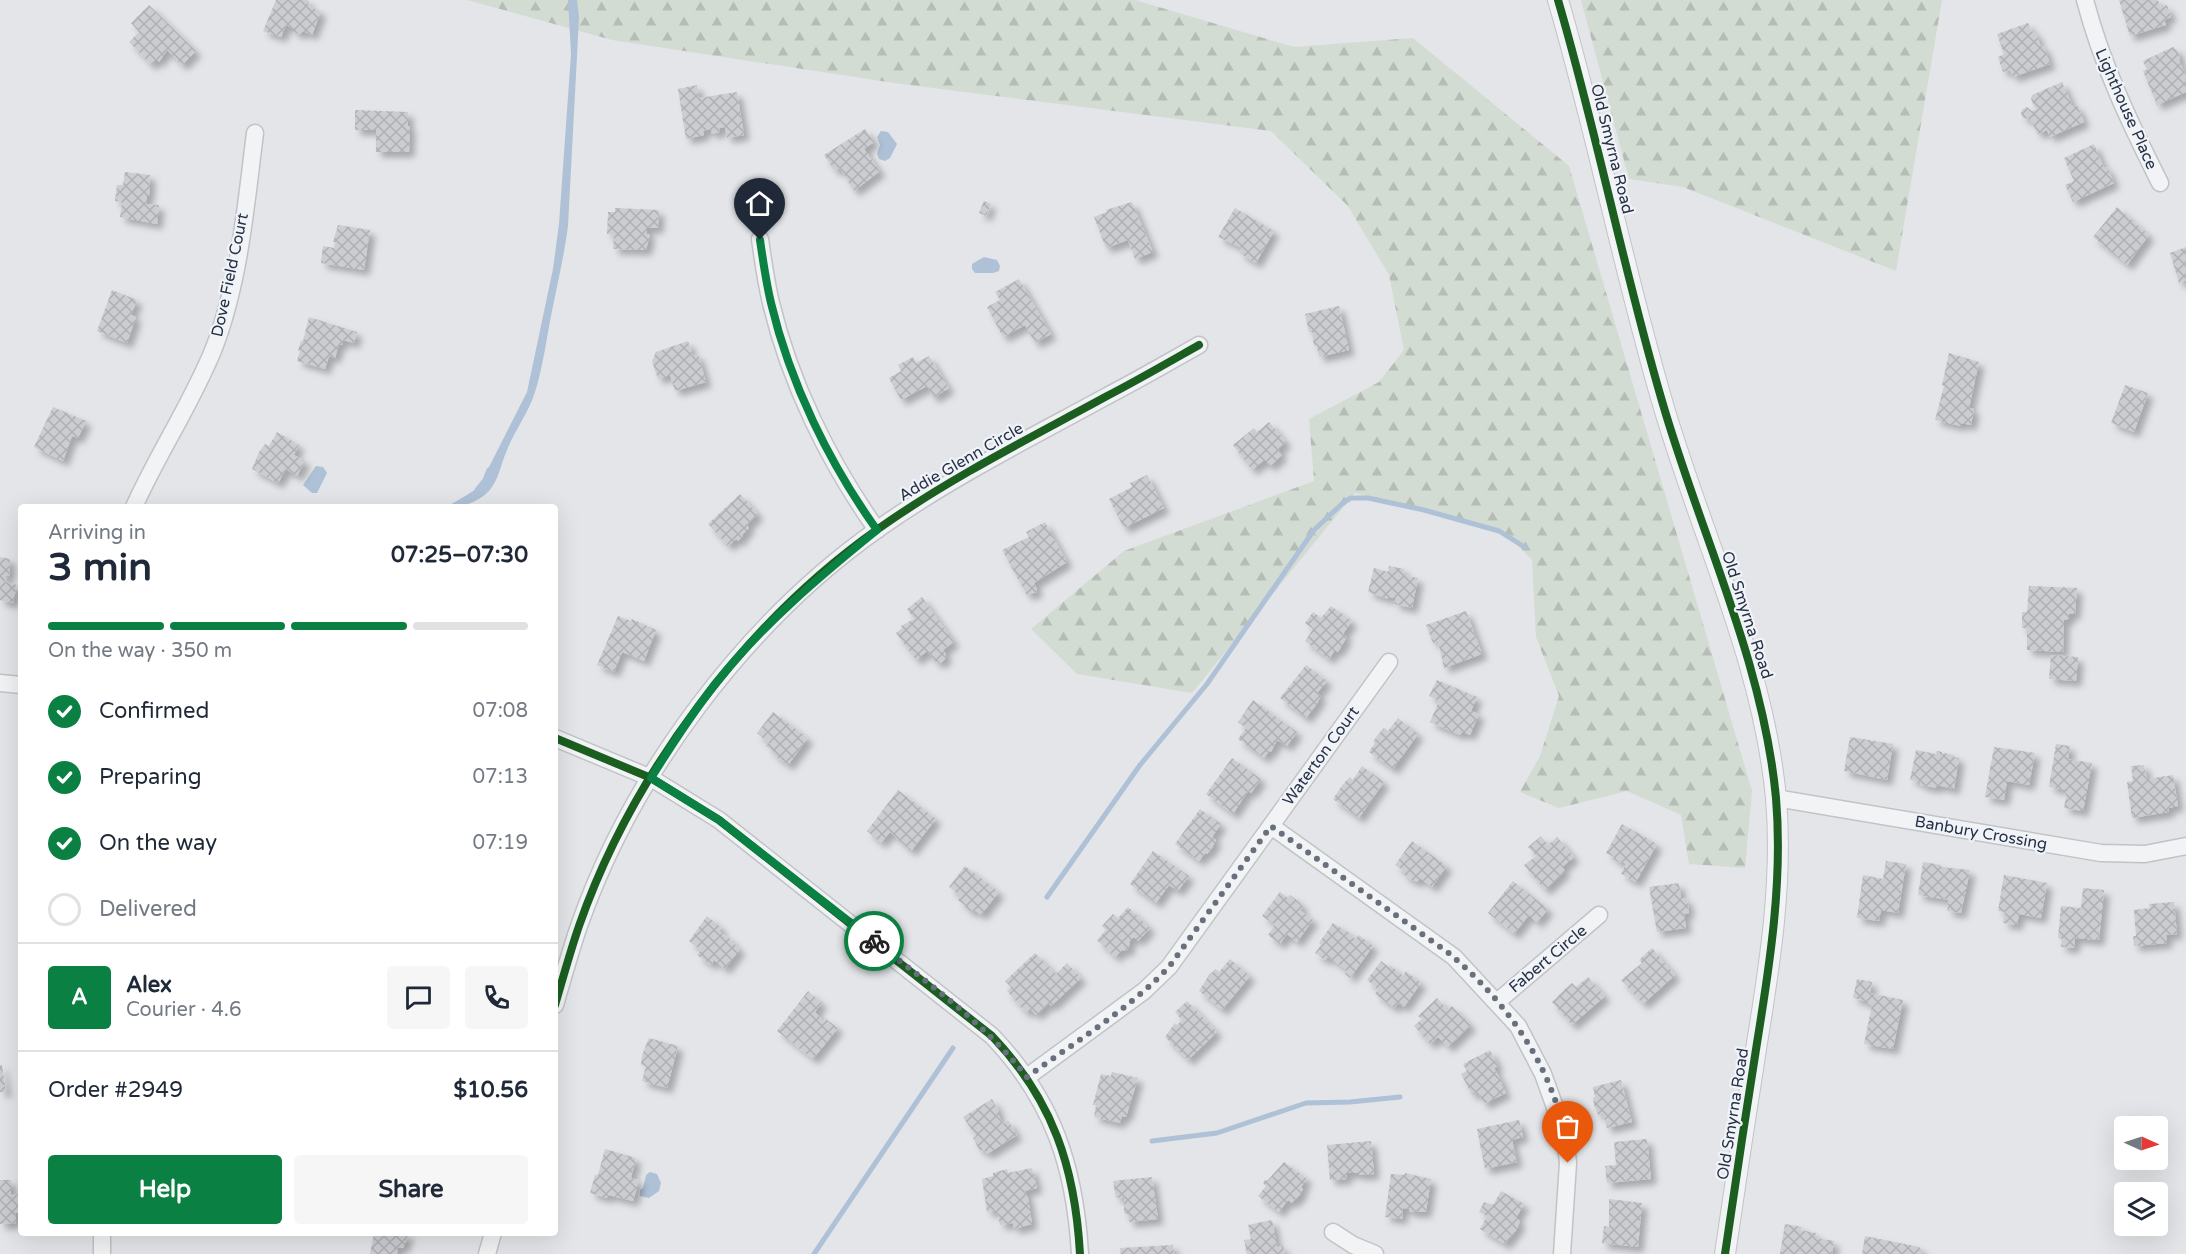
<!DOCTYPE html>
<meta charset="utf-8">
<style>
:root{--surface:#fff;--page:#f6f6f7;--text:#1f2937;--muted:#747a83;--line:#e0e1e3;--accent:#0b8043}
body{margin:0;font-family:"Varela Round",sans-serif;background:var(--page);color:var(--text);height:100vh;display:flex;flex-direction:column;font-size:22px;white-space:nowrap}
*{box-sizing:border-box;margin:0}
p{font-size:20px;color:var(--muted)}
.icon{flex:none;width:33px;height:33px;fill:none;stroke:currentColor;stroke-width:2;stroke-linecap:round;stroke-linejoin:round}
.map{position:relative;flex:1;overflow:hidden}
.details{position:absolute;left:18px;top:504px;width:540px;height:732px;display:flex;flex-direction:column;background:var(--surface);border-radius:6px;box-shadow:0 6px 24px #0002}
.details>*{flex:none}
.needle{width:39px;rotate:93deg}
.controls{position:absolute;left:2114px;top:1116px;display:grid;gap:12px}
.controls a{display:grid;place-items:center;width:54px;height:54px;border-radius:6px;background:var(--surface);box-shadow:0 6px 24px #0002;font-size:30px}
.pin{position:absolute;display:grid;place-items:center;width:51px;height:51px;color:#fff;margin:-62px -26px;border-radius:50% 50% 50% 0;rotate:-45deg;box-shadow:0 0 6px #0007}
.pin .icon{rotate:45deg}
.courier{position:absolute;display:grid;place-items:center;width:60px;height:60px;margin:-30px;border:4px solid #0b8043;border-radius:50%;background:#fff;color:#222;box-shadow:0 2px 8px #0007}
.headline em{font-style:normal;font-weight:700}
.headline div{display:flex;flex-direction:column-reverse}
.headline{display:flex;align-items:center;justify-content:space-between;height:102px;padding:0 30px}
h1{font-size:39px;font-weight:700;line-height:45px}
.bar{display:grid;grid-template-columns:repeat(4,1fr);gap:9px 6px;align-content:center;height:72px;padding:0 30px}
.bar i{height:8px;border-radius:4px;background:var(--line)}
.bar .selected{background:var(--accent)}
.bar p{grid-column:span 4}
.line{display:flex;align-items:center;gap:15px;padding:0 30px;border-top:2px solid var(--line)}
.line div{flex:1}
.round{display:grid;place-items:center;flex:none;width:63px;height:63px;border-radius:6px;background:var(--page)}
ol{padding:0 30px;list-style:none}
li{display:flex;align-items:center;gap:18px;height:66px}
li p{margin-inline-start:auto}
li .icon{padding:6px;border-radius:50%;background:var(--accent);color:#fff;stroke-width:4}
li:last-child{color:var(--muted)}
li i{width:33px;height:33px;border:3px solid var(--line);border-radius:50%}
.button{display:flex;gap:12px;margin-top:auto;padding:12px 30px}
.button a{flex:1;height:69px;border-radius:6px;background:var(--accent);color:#fff;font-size:24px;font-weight:700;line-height:69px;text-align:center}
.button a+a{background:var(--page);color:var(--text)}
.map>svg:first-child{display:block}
</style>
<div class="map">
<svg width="2186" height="1254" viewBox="0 0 2186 1254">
<defs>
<pattern id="forest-firs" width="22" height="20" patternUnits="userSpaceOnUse" patternTransform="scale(1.5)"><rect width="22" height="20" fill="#d3dcd3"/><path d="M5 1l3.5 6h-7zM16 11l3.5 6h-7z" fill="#b5bdb6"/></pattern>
<pattern id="building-cross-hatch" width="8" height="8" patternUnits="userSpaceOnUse" patternTransform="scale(1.5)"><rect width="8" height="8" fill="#cbcdd1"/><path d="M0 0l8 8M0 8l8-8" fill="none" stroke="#aeb0b5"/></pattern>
<filter id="shadow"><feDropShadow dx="5.5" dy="5.5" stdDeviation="3" flood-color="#0004"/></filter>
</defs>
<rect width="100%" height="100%" fill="#e3e5e8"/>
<g fill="url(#forest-firs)">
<polygon points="467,0 1135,0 1294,47 1413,38 1569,166 1752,791 1745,868 1689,864 1681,815 1627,791 1559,808 1520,792 1540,756 1559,696 1536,637 1532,560 1506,533 1355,493 1192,693 1077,674 1031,629 1124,551 1314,481 1309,419 1379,382 1404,350 1389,275 1348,206 1271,131 894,83 612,40"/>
<polygon points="1581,0 1942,0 1896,271 1683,187 1629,179"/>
</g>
<g fill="#aec1d6">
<path d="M568,0h9l2,18 -11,208c-4,30 -11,60 -17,90 -5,25 -8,51 -16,76 -6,20 -20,38 -28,58 -6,13 -8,30 -18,41 -12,12 -26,16 -42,16 14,-10 38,-18 40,-36l40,-79 26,-123 6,-45 12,-170z"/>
<polygon points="881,131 888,132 897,144 890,158 885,161 879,159 877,154 880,145 877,137"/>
<polygon points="984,257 997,260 1000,266 999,271 993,273 975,273 972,269 972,264"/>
<polygon points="316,466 323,467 327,473 317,493 312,493 303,485"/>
<polygon points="650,1172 657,1174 661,1183 659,1191 649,1198 640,1196 640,1190 643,1188 646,1175"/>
</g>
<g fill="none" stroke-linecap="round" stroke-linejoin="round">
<g stroke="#aec1d6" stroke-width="5">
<polyline points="477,490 485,480 489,470"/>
<polyline points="1047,897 1140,765 1207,684 1314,530 1344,502 1351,498 1368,498 1424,510 1499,531 1526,548"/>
<polyline points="1152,1141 1217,1133 1306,1103 1350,1102 1400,1097"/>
<polyline points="814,1254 953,1048"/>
</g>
</g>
<g fill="url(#building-cross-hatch)" filter="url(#shadow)">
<polygon points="276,0 307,0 309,1 308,6 321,11 312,35 303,31 300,34 293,32 293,28 286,25 281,37 263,31"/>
<polygon points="2119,0 2158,0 2161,8 2167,5 2171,17 2164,20 2166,25 2130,36"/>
<polygon points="149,5 196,51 182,65 167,50 159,62 157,59 151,65 129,42 139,32 131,23"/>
<polygon points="2028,23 2032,32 2035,31 2041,47 2044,46 2050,64 2013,77 2010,70 2003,72 1998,57 2004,54 1997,34"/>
<polygon points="2173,47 2177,50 2180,57 2179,60 2186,76 2186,92 2157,105 2143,71 2147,70 2143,61"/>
<polygon points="2062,82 2073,107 2077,105 2084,122 2050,137 2047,130 2038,134 2030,119 2023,118 2021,113 2023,109 2027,107 2032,111 2038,109 2034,106 2031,99 2032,95"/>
<polygon points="697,85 699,98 737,92 744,135 727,138 725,127 719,128 720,132 712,134 711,129 703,131 704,135 686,139 678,89"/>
<polygon points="355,110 408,112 408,126 410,126 409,152 376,152 376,130 355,130"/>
<polygon points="865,129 874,142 864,149 880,171 854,191 840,168 835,171 824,155"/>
<polygon points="2094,144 2104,168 2107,167 2114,183 2073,202 2065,185 2074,181 2064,158"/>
<polygon points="125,172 150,175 149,196 147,196 146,204 159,205 157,224 120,217 122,202 115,201 117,185 123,185"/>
<polygon points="984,201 991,204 986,216 979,213"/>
<polygon points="1132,202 1153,252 1135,259 1128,240 1106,248 1094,217 1107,212 1106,210"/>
<polygon points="2117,207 2149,235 2127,265 2093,237"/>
<polygon points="615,208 659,210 658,228 647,228 647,234 650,234 646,250 613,249 614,235 607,234 608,212 615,212"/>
<polygon points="1235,208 1274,231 1256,263 1239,253 1242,248 1218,237"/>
<polygon points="338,225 370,230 364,270 321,263 323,246 334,248 335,242 333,242"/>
<polygon points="2186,247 2186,280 2179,283 2170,253"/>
<polygon points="1019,279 1051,334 1035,343 1025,325 1003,337 987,307 1000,300 995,292"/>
<polygon points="112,290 137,300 131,315 136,317 127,343 97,331"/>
<polygon points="1339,306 1349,350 1319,357 1317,345 1314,346 1312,332 1309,332 1305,314"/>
<polygon points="309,317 357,332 354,343 343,340 342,345 339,344 335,358 329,356 325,369 297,361 300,351 298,351 301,341 303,341"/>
<polygon points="688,341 693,356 698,354 706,382 675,391 670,375 658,379 652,361 656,352"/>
<polygon points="1949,353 1979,362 1969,408 1974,409 1971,425 1961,423 1961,426 1935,420 1944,386 1942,385"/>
<polygon points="929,356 949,388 933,398 927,386 901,400 889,378 901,371 898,365 913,357 916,363"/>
<polygon points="2125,385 2148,393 2134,432 2111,423"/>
<polygon points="53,407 86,421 78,438 72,436 63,461 34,447"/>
<polygon points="1269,422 1286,442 1278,449 1282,455 1270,466 1264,460 1252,470 1233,445 1254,428 1257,432"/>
<polygon points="277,432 299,445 294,455 305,461 297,476 286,469 278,483 252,469 259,452 265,444 269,446"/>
<polygon points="1147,475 1164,508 1124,528 1109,499 1132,487 1130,483"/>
<polygon points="740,494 758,514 747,525 749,528 742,535 743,536 738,541 736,539 728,546 708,524"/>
<polygon points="1045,522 1067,562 1034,583 1037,589 1037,592 1027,595 1002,550 1029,537 1026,532"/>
<polygon points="0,557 10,559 9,576 6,575 5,582 17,585 13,603 0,600"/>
<polygon points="1389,566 1404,569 1403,575 1418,578 1412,608 1394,604 1396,598 1388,597 1388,599 1368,592 1374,568 1388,572"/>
<polygon points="2029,586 2077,588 2075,614 2069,614 2069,620 2064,620 2063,652 2027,650 2027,628 2022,628 2022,612 2027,612"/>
<polygon points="922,597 954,642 943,650 946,654 945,659 941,663 936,662 927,651 916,660 896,633 902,628 901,626 914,619 907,609"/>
<polygon points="1331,606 1352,621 1343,634 1347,637 1342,645 1338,652 1335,650 1329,659 1305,641 1313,629 1305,623 1313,612 1321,618"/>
<polygon points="1466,611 1482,654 1444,668 1438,641 1433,643 1426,625"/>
<polygon points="618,616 631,621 632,619 656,630 644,661 622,652 614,672 597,665"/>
<polygon points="2051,655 2078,657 2076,681 2049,679"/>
<polygon points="1306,665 1327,681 1317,693 1321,696 1316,705 1306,718 1280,698"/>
<polygon points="1437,680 1477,697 1471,711 1479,714 1470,735 1462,732 1460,735 1430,722 1439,701 1429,696"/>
<polygon points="1253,700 1297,732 1287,746 1277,740 1271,752 1269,751 1264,758 1238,739 1246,728 1238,722"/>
<polygon points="773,712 808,738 788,765 773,754 774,752 766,746 769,743 757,733"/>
<polygon points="1398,718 1418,734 1393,769 1369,752 1375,743 1373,742 1377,736 1384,728 1388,731"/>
<polygon points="1850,737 1893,744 1887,780 1844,771"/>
<polygon points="2056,744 2070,746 2068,759 2092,763 2083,811 2064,808 2067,790 2049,787"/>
<polygon points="1994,747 2035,753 2029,785 2007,781 2004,800 1985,797"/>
<polygon points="1916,750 1936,754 1937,751 1942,752 1942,755 1944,753 1954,755 1954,757 1959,758 1954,789 1937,785 1937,788 1920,785 1921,782 1910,780"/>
<polygon points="1232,758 1261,779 1251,793 1248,791 1233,814 1206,794"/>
<polygon points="2144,765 2147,779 2173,775 2178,806 2168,808 2169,812 2132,818 2127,782 2133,781 2131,766"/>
<polygon points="1362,766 1384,782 1359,818 1333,799 1343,784 1350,777 1353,780"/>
<polygon points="898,790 936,819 911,851 890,832 881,843 867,831"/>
<polygon points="1200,809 1221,824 1212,837 1216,840 1212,848 1207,854 1205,853 1199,861 1175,844"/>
<polygon points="1622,824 1657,844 1636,882 1621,874 1626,864 1621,861 1620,863 1613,859 1614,857 1606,853"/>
<polygon points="1541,836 1548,845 1557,837 1574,857 1562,867 1565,871 1545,890 1524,865 1536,856 1528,847"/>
<polygon points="1412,841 1447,866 1432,887 1420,878 1417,882 1408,878 1402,873 1403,870 1395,865"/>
<polygon points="1153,851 1189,876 1178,891 1169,885 1156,903 1130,884"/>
<polygon points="1886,861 1906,864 1898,913 1881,910 1879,921 1857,918 1863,875 1883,879"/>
<polygon points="1923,862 1941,865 1941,867 1970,870 1961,913 1947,911 1949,900 1918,895"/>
<polygon points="965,866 999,892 981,915 973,909 971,912 965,907 966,906 958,900 961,896 949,887"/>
<polygon points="2004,875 2047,883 2041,918 2019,914 2017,925 2003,923 2005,912 1998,911"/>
<polygon points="1513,881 1548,909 1537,923 1529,915 1514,934 1488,913"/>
<polygon points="1679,883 1681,899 1687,898 1689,913 1684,914 1686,928 1657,932 1649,887"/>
<polygon points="2083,888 2104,890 2099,940 2075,938 2074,948 2061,947 2062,939 2058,938 2061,906 2081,908"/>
<polygon points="1280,892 1288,898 1290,895 1299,902 1303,907 1300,910 1313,920 1297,942 1287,934 1280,944 1268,935 1275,925 1262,916"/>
<polygon points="2174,902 2177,934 2166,935 2167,943 2134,946 2133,936 2136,936 2134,910 2150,908 2149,904"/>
<polygon points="1128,907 1150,928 1138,941 1134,937 1129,942 1130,947 1126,951 1122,950 1115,957 1097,940 1106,930 1102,926 1113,914 1118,918"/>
<polygon points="707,916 722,928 719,931 733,941 733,943 740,949 725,969 714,960 711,965 697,955 701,950 689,941"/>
<polygon points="1333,923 1351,934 1350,935 1355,939 1359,935 1373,946 1350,978 1345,974 1348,971 1328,957 1325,960 1315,953 1321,945 1319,943"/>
<polygon points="1652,948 1675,975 1643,1004 1621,980 1642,963 1639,960"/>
<polygon points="1035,953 1056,974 1067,963 1081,978 1051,1006 1049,1003 1036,1015 1030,1009 1026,1013 1007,991 1011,987 1005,981"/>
<polygon points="1230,959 1250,976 1222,1010 1199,991 1209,975 1216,969 1219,972"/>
<polygon points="1381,961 1389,967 1390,965 1403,976 1406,971 1421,983 1404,1007 1398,1003 1394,1008 1375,994 1378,989 1367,980"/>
<polygon points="1588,977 1605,996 1572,1025 1552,1002 1565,989 1572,983 1576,987"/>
<polygon points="1857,979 1872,982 1870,993 1903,1000 1893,1049 1864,1044 1872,1005 1866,1004 1866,1001 1853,998"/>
<polygon points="808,991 822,1003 815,1012 824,1022 826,1019 838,1028 813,1059 777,1031"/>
<polygon points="1437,998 1448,1010 1452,1006 1471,1025 1448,1047 1438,1037 1430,1044 1414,1026 1422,1019 1418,1016"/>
<polygon points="1187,1001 1217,1032 1188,1060 1165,1037 1175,1023 1177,1025 1182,1020 1175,1012"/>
<polygon points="649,1038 678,1046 667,1088 642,1081 646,1066 641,1065 642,1055"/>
<polygon points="1490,1050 1498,1066 1494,1068 1503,1084 1501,1084 1506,1093 1484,1104 1478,1092 1472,1095 1461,1074 1467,1071 1463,1064"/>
<polygon points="0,1065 2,1065 6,1092 0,1092"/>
<polygon points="1112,1072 1138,1078 1126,1117 1122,1116 1120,1123 1094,1117 1096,1105 1093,1105 1101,1074 1111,1076"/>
<polygon points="1621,1080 1632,1122 1607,1128 1603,1113 1598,1115 1594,1105 1593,1098 1595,1097 1593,1087"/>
<polygon points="992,1099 999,1111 997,1112 1003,1124 1008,1120 1017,1135 987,1154 983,1149 980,1151 973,1138 976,1136 963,1117"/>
<polygon points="1519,1120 1523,1137 1512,1140 1517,1162 1485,1169 1477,1129"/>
<polygon points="1647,1139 1651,1179 1607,1183 1605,1166 1616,1165 1614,1142"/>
<polygon points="1371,1141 1374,1174 1359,1175 1359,1173 1346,1173 1347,1179 1330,1180 1327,1145"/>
<polygon points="605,1149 636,1158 631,1178 639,1180 633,1201 608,1195 607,1198 590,1193 595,1175 598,1175"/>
<polygon points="1284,1162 1307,1179 1301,1187 1303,1189 1299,1196 1292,1203 1288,1200 1279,1212 1258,1196 1266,1186 1263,1183 1265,1180 1267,1181"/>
<polygon points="1032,1168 1037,1188 1025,1191 1028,1198 1032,1224 1014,1229 1013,1223 1000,1225 997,1210 987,1212 982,1179 993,1176 993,1173 1007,1169 1008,1173"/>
<polygon points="1405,1173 1431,1179 1426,1212 1409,1212 1410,1209 1403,1208 1402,1219 1385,1217 1391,1174 1404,1175"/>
<polygon points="1152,1177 1158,1219 1129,1222 1128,1214 1124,1213 1124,1197 1116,1198 1113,1181"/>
<polygon points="0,1180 11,1180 11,1195 19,1194 19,1212 15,1213 16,1223 0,1224"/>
<polygon points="1501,1191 1524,1204 1516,1218 1520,1221 1517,1229 1505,1244 1480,1229 1487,1216 1479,1212 1484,1202 1493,1205"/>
<polygon points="1609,1199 1642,1203 1638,1247 1602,1243 1604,1226 1609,1227"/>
<polygon points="1272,1220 1277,1247 1283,1246 1285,1254 1247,1254 1244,1240 1251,1239 1248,1225"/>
<polygon points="1785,1224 1802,1227 1801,1230 1816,1233 1816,1238 1834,1241 1832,1254 1780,1254"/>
<polygon points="374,1233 409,1233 403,1248 398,1247 397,1254 370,1254"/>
<polygon points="1865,1236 1919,1247 1922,1251 1922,1254 1862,1254"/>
<polygon points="1173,1245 1174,1254 1121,1254 1120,1248"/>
</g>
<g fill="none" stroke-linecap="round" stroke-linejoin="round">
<defs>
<g id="minor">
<path d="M2085,0c17,65 45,123 75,183"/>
<path d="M760,239c3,22 6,43 11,64 19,80 58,159 106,227"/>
<path d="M134,507c24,-54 58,-104 80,-159 26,-68 32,-144 41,-215"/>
<polyline points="0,683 21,685"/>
<path d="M555,738l96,40 68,42 273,216c61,64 83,131 88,218"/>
<polyline points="1776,798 2101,853 2145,854 2186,846"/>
<polyline points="1271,826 1454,957 1518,1026 1543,1074 1565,1135 1568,1163 1562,1254"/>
<polyline points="1497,1002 1599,915"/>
<path d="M555,1005c8,-27 15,-53 24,-79 53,-152 167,-304 299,-397 72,-51 152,-91 229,-133 31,-16 62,-34 92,-51"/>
<polyline points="1027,1077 1144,991 1169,967 1389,662"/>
<polyline points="1333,1232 1353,1245 1375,1254"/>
<polyline points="102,1233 102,1254"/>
<polyline points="487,1254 493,1233"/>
</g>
<path id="tertiary" d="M1558,0c39,133 65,268 104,401 38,132 101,259 114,397 7,82 -6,165 -19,245 -11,70 -22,141 -32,211"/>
</defs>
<use href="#minor" stroke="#c1c3c6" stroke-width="19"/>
<use href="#tertiary" stroke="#c1c3c6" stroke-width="22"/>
<use href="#minor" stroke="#f2f3f5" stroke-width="16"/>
<use href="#tertiary" stroke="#f2f3f5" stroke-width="20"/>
<defs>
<g id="cycleway">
<path d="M1558,0c39,133 65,268 104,401 38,132 101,259 114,397 7,82 -6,165 -19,245 -11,70 -22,141 -32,211"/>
<path d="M555,738l96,40 68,42 273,216c61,64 83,131 88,218"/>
<path d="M555,1005c8,-27 15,-53 24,-79 53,-152 167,-304 299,-397 72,-51 152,-91 229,-133 31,-16 62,-34 92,-51"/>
</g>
</defs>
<use href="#cycleway" stroke="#f0f3f8" stroke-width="11"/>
<use href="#cycleway" stroke="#1b5e20" stroke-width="8"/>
</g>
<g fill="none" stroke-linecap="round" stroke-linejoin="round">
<path stroke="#69707d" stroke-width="6" stroke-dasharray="0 10.8" d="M874,941c55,43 109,81 153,136 48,-35 101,-67 142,-110l102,-141 175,125c63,51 117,128 122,212"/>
<path stroke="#0b8043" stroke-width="8" d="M760,240c3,21 6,42 11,63 19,80 58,160 106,227 -58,47 -115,95 -162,154 -23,30 -44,62 -64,94l68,42 155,121"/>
</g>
<g text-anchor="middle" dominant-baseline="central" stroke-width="4.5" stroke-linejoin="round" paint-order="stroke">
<g font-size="16" fill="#273144" stroke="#f0f3f8">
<text transform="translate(2126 109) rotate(66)">Lighthouse Place</text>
<text transform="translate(1612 149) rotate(76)">Old Smyrna Road</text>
<text transform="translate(230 275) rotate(-78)">Dove Field Court</text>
<text transform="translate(961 462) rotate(-30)">Addie Glenn Circle</text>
<text transform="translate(1747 615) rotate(72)">Old Smyrna Road</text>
<text transform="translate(1321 756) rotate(-54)">Waterton Court</text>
<text transform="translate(1981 833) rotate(10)">Banbury Crossing</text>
<text transform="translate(1548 959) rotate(-40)">Fabert Circle</text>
<text transform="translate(1733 1114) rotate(-81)">Old Smyrna Road</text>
</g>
</g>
</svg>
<div class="controls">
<a><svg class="needle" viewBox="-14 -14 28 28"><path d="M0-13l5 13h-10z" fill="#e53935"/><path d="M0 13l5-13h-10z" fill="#747a83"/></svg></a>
<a><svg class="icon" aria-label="layers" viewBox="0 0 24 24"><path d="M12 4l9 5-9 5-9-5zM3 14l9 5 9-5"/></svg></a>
</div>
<div class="pin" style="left:1568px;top:1163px;background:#ea580c"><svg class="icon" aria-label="bag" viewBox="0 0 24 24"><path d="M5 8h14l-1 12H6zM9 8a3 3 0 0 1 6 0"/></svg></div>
<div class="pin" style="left:760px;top:240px;background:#1f2937"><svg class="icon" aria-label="home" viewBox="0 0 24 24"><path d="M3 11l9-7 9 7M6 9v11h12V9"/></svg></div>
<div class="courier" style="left:874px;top:941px"><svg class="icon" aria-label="bike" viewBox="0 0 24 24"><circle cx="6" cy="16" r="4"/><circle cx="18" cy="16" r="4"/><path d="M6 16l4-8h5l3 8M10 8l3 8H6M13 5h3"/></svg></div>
<section class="details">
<div class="headline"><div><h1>3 min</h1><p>Arriving in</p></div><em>07:25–07:30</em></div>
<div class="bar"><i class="selected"></i><i class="selected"></i><i class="selected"></i><i></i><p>On the way · 350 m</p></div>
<ol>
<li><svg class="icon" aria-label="check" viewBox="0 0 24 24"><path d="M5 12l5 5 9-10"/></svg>Confirmed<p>07:08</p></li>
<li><svg class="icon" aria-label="check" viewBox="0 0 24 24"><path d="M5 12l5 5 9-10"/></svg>Preparing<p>07:13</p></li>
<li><svg class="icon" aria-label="check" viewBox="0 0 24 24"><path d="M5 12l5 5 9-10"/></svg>On the way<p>07:19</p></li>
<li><i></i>Delivered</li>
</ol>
<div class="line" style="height:108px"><b class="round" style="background:var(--accent);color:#fff">A</b><div><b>Alex</b><p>Courier · 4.6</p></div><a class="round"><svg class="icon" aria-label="chat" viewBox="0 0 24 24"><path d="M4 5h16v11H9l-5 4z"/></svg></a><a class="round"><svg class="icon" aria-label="phone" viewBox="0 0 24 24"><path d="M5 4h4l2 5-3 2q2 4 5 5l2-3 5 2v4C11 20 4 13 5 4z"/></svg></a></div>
<div class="line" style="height:78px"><div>Order #2949</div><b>$10.56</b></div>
<div class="button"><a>Help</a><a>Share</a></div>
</section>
</div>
